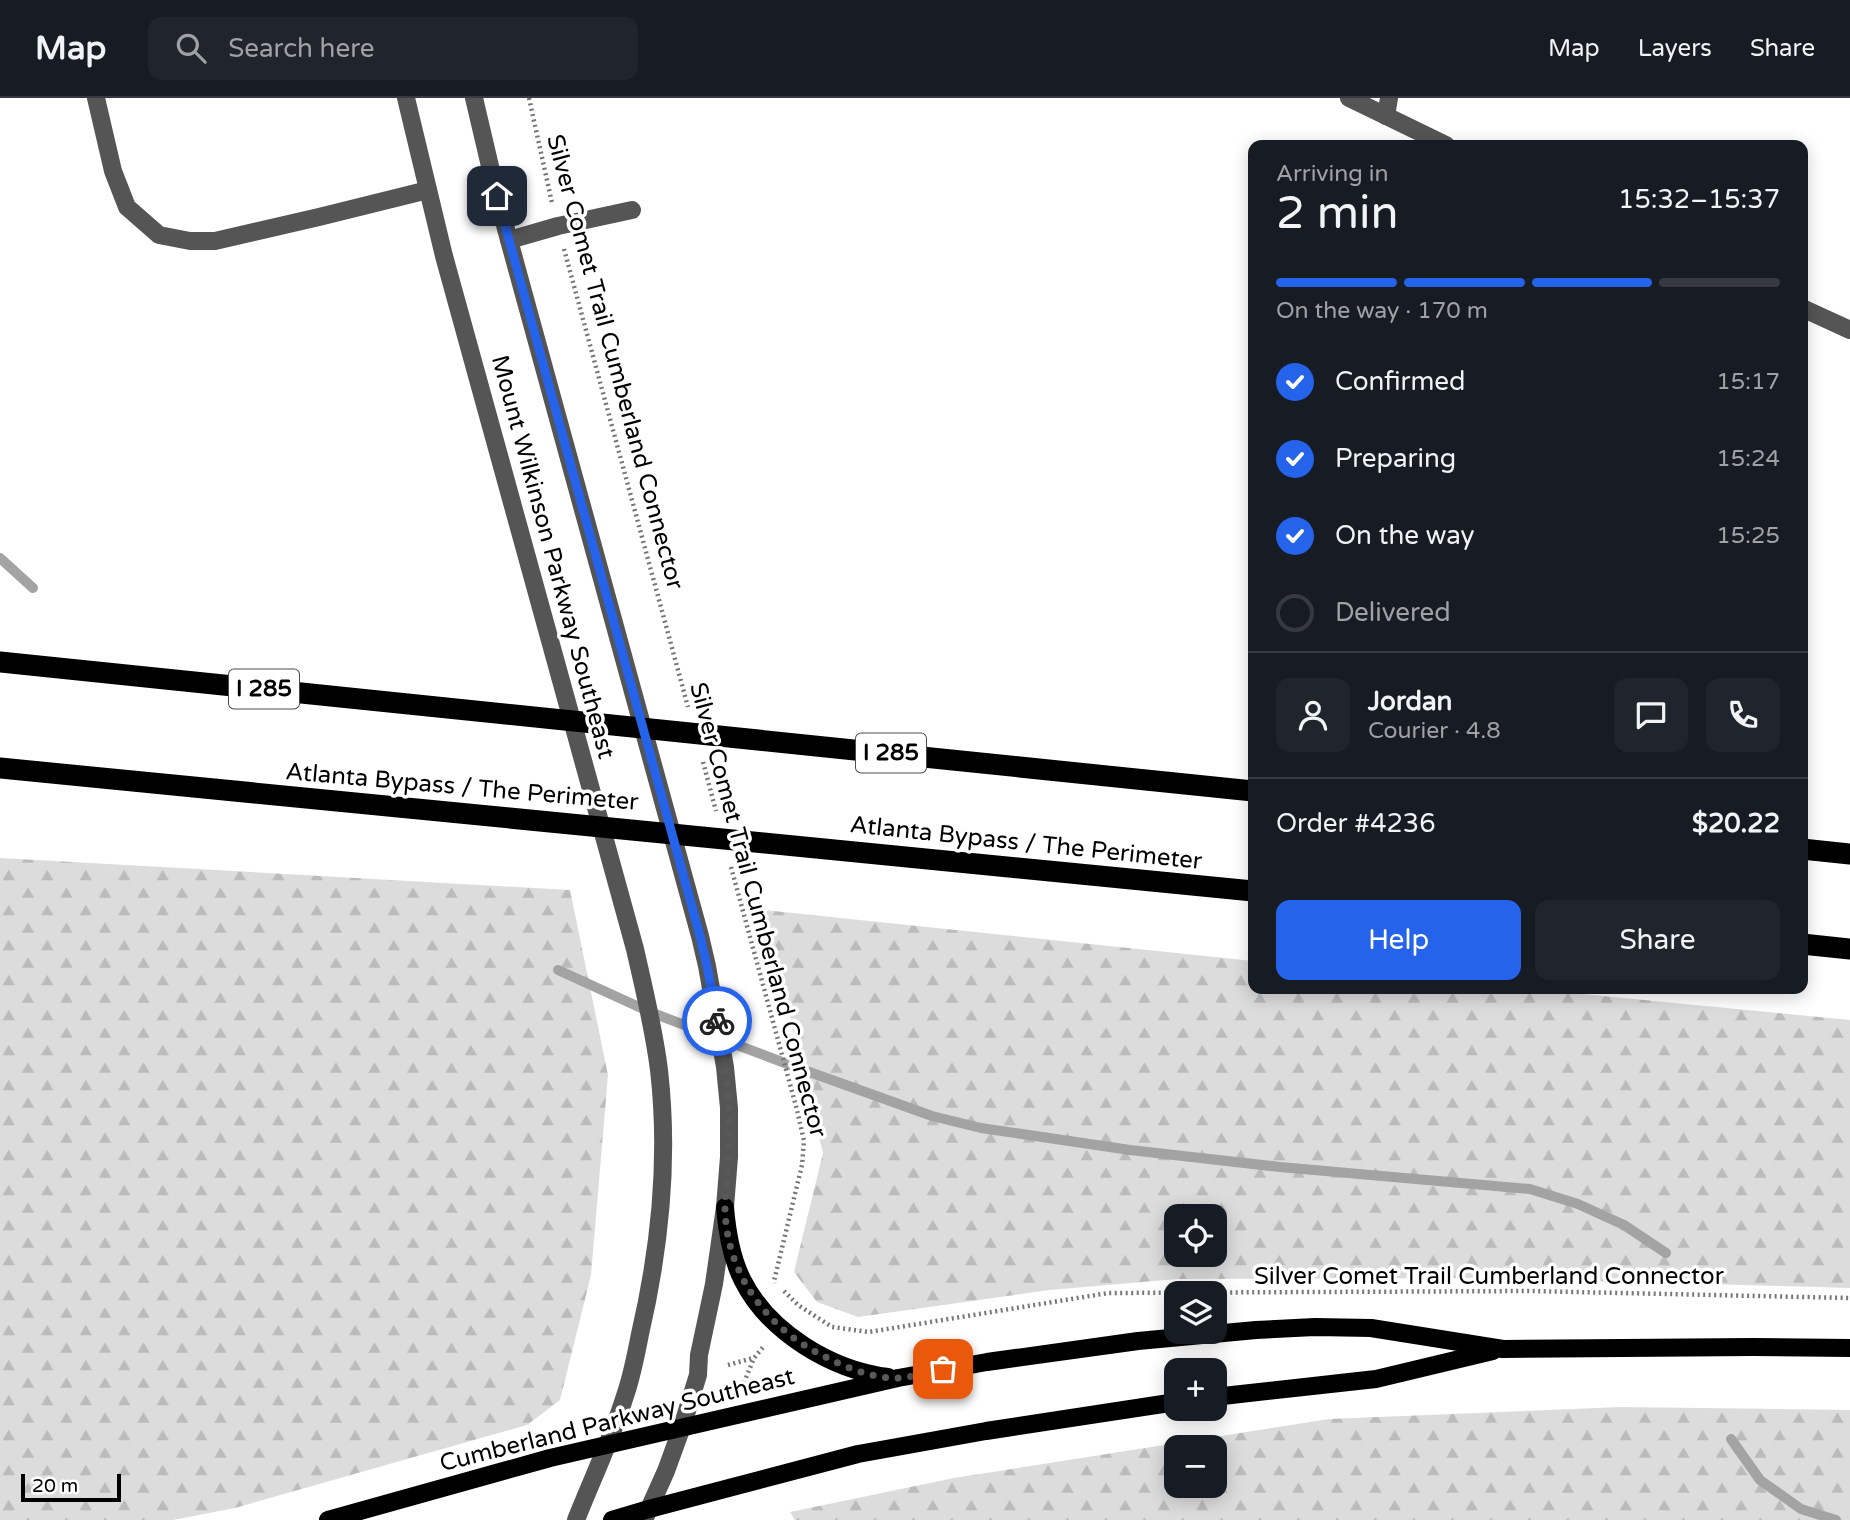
<!DOCTYPE html>
<meta charset="utf-8">
<style>
:root{--surface:#171b24;--page:#20242c;--text:#f1f3f6;--muted:#9ea1a6;--line:#363941;--accent:#2563eb}
body{margin:0;font-family:"Varela Round",sans-serif;background:var(--page);color:var(--text);height:100vh;display:flex;flex-direction:column;font-size:26px;white-space:nowrap}
*{box-sizing:border-box;margin:0}
p{font-size:23px;color:var(--muted)}
.icon{flex:none;width:38px;height:38px;fill:none;stroke:currentColor;stroke-width:2;stroke-linecap:round;stroke-linejoin:round}
.map{position:relative;flex:1;overflow:hidden}
.side{position:absolute;left:1248px;top:42px;width:560px;height:854px;display:flex;flex-direction:column;background:var(--surface);border-radius:14px;box-shadow:0 4px 18px #0003}
.side>*{flex:none}
.buttons{position:absolute;left:1164px;top:1106px;display:grid;gap:14px}
.buttons a{display:grid;place-items:center;width:63px;height:63px;border-radius:14px;background:var(--surface);box-shadow:0 4px 18px #0003;font-size:35px}
.scale{position:absolute;left:21px;bottom:18px;width:100px;box-sizing:border-box;padding-left:7px;border:4px solid #000;border-top:0;font-size:19px;line-height:24px;white-space:nowrap;color:#000;-webkit-text-stroke:5px #fff;paint-order:stroke}
.pin{position:absolute;display:grid;place-items:center;width:60px;height:60px;color:#fff;margin:-30px;border-radius:14px;box-shadow:0 4px 10px #0006}
.courier{position:absolute;display:grid;place-items:center;width:70px;height:70px;margin:-35px;border:5px solid #2563eb;border-radius:50%;background:#fff;color:#222;box-shadow:0 2px 9px #0007}
.head em{font-style:normal;font-weight:600}
.head div{display:flex;flex-direction:column-reverse}
.head{display:flex;align-items:center;justify-content:space-between;height:119px;padding:0 28px}
h1{font-size:46px;font-weight:600;line-height:52px}
.bar{display:grid;grid-template-columns:repeat(4,1fr);gap:10px 7px;align-content:center;height:84px;padding:0 28px}
.bar i{height:9px;border-radius:5px;background:var(--line)}
.bar .current{background:var(--accent)}
.bar p{grid-column:span 4}
.line{display:flex;align-items:center;gap:18px;padding:0 28px;border-top:2px solid var(--line)}
.line div{flex:1}
.round{display:grid;place-items:center;flex:none;width:74px;height:74px;border-radius:14px;background:var(--page)}
ol{padding:0 28px;list-style:none}
li{display:flex;align-items:center;gap:21px;height:77px}
li p{margin-inline-start:auto}
li .icon{padding:7px;border-radius:50%;background:var(--accent);color:#fff;stroke-width:4}
li:last-child{color:var(--muted)}
li i{width:38px;height:38px;border:4px solid var(--line);border-radius:50%}
.primary-button{display:flex;gap:14px;margin-top:auto;padding:14px 28px}
.primary-button a{flex:1;height:80px;border-radius:14px;background:var(--accent);color:#fff;font-size:28px;font-weight:600;line-height:80px;text-align:center}
.primary-button a+a{background:var(--page);color:var(--text)}
header{display:flex;align-items:center;gap:42px;box-sizing:border-box;height:98px;padding:0 35px;background:var(--surface);border-bottom:2px solid var(--line)}
header strong{font-size:33px}
nav{display:flex;gap:38px;margin-inline-start:auto;font-size:24px}
.search{width:490px;height:63px;background:var(--page);display:flex;align-items:center;gap:18px;box-sizing:border-box;padding:0 24px;border-radius:14px;color:var(--muted);font-size:26px}
.map>svg:first-child{display:block}
</style>
<header>
<strong>Map</strong>
<div class="search"><svg class="icon" aria-label="search" viewBox="0 0 24 24"><circle cx="10" cy="10" r="6"/><path d="M15 15l6 6"/></svg>Search here</div>
<nav><a>Map</a><a>Layers</a><a>Share</a></nav>
</header>
<div class="map">
<svg width="1850" height="1422" viewBox="0 0 1850 1422">
<defs>
<pattern id="forest-firs" width="22" height="20" patternUnits="userSpaceOnUse" patternTransform="scale(1.75)"><rect width="22" height="20" fill="#dcdcdc"/><path d="M5 1l3.5 6h-7zM16 11l3.5 6h-7z" fill="#bbb"/></pattern>
</defs>
<rect width="100%" height="100%" fill="#fff"/>
<g fill="url(#forest-firs)" fill-rule="evenodd">
<polygon points="0,760 570,792 608,977 591,1177 560,1302 527,1327 235,1410 173,1422 0,1422"/>
<path d="M764,812l489,51v28h278l319,31v268l-371,-10 -301,1 -129,11 -191,27 -41,-15 -23,-30 29,-119zM1176,1118h38v39h-38z"/>
<path d="M1621,1309l229,3v110h-1055l-5,-8 164,-34 375,-59zM1176,1349h38v39h-38z"/>
</g>
<g fill="none" stroke-linecap="round" stroke-linejoin="round">
<g stroke="#a3a3a3" stroke-width="10">
<polyline points="0,460 33,490"/>
<polyline points="558,872 650,914 790,967 932,1018 981,1030 1130,1052 1280,1069 1530,1091 1578,1106 1624,1127 1666,1155"/>
<polyline points="1731,1341 1760,1382 1801,1411 1836,1422"/>
</g>
<g stroke="#777" stroke-width="4.5" stroke-dasharray="2 3.5" stroke-linecap="butt">
<polyline points="529,0 552,105"/>
<polyline points="564,151 688,609"/>
<polyline points="703,664 716,713"/>
<polyline points="731,769 797,1012 804,1043 802,1067 774,1183 775,1185"/>
<polyline points="784,1193 798,1207 832,1229 869,1234 1108,1195 1530,1193 1850,1200"/>
<polyline points="728,1267 753,1260"/>
<polyline points="742,1290 754,1260 764,1248"/>
</g>
<g stroke="#555" stroke-width="18">
<polyline points="96,0 113,73 127,109 159,137 190,143 215,143 319,119 428,92"/>
<path d="M406,0l38,158 191,693c9,40 19,80 24,121 10,87 1,178 -19,264 -4,21 -8,42 -15,62 -13,42 -33,83 -49,124"/>
<polyline points="474,0 497,98 518,175 700,838 707,868 725,969 729,1010 729,1059 725,1109 714,1186 699,1257 698,1277 682,1329 666,1373 644,1422"/>
<polyline points="1349,0 1446,47"/>
<polyline points="1386,18 1389,0"/>
<polyline points="509,142 558,128 632,112"/>
<polyline points="1802,210 1850,232"/>
</g>
<g stroke="#000" stroke-width="18">
<path d="M725,1109c2,25 6,51 18,74 26,51 88,89 145,96"/>
<polyline points="1214,1299 1376,1281 1493,1253"/>
<polyline points="328,1422 550,1360 898,1280 987,1264 1138,1243 1256,1232 1315,1229 1371,1230 1503,1251 1753,1249 1850,1250"/>
<polyline points="612,1422 649,1411 858,1356 986,1333 1176,1304"/>
</g>
<g stroke="#000" stroke-width="21">
<polyline points="0,564 1253,693"/>
<polyline points="0,670 1253,793"/>
<polyline points="1802,751 1850,756"/>
<polyline points="1802,846 1850,851"/>
</g>
</g>
<g fill="none" stroke-linecap="round" stroke-linejoin="round">
<path stroke="#595959" stroke-width="7" stroke-dasharray="0 12.6" d="M717,923c5,30 11,60 12,90 0,16 0,32 -1,48 0,15 -3,31 -3,47 0,62 37,117 91,146 24,13 52,26 80,26 15,0 32,-6 47,-9"/>
<polyline stroke="#2563eb" stroke-width="9" points="497,98 700,838 707,868 717,923"/>
</g>
<g text-anchor="middle" dominant-baseline="central" stroke-width="7" stroke-linejoin="round" paint-order="stroke">
<g fill="#fff" stroke="#4c4c4c" stroke-width="2">
<rect x="229" y="571.5" width="70" height="39" rx="5"/>
<rect x="856" y="635.5" width="70" height="39" rx="5"/>
</g>
<g font-size="23" font-weight="bold" fill="#000">
<text x="264" y="591">I 285</text>
<text x="891" y="655">I 285</text>
</g>
<g font-size="24" fill="#000" stroke="#fff">
<text transform="translate(615 264) rotate(75)">Silver Comet Trail Cumberland Connector</text>
<text transform="translate(553 459) rotate(75)">Mount Wilkinson Parkway Southeast</text>
<text transform="translate(462 689) rotate(5)">Atlanta Bypass / The Perimeter</text>
<text transform="translate(1026 745) rotate(6)">Atlanta Bypass / The Perimeter</text>
<text transform="translate(758 812) rotate(75)">Silver Comet Trail Cumberland Connector</text>
<text x="1489" y="1178">Silver Comet Trail Cumberland Connector</text>
<text transform="translate(617 1322) rotate(-14)">Cumberland Parkway Southeast</text>
</g>
</g>
</svg>
<div class="buttons">
<a><svg class="icon" aria-label="locate" viewBox="0 0 24 24"><circle cx="12" cy="12" r="6"/><path d="M12 2v4M12 18v4M2 12h4M18 12h4"/></svg></a>
<a><svg class="icon" aria-label="layers" viewBox="0 0 24 24"><path d="M12 4l9 5-9 5-9-5zM3 14l9 5 9-5"/></svg></a>
<a>+</a>
<a>−</a>
</div>
<div class="scale">20 m</div>
<div class="pin" style="left:943px;top:1271px;background:#ea580c"><svg class="icon" aria-label="bag" viewBox="0 0 24 24"><path d="M5 8h14l-1 12H6zM9 8a3 3 0 0 1 6 0"/></svg></div>
<div class="pin" style="left:497px;top:98px;background:#1f2937"><svg class="icon" aria-label="home" viewBox="0 0 24 24"><path d="M3 11l9-7 9 7M6 9v11h12V9"/></svg></div>
<div class="courier" style="left:717px;top:923px"><svg class="icon" aria-label="bike" viewBox="0 0 24 24"><circle cx="6" cy="16" r="4"/><circle cx="18" cy="16" r="4"/><path d="M6 16l4-8h5l3 8M10 8l3 8H6M13 5h3"/></svg></div>
<section class="side">
<div class="head"><div><h1>2 min</h1><p>Arriving in</p></div><em>15:32–15:37</em></div>
<div class="bar"><i class="current"></i><i class="current"></i><i class="current"></i><i></i><p>On the way · 170 m</p></div>
<ol>
<li><svg class="icon" aria-label="check" viewBox="0 0 24 24"><path d="M5 12l5 5 9-10"/></svg>Confirmed<p>15:17</p></li>
<li><svg class="icon" aria-label="check" viewBox="0 0 24 24"><path d="M5 12l5 5 9-10"/></svg>Preparing<p>15:24</p></li>
<li><svg class="icon" aria-label="check" viewBox="0 0 24 24"><path d="M5 12l5 5 9-10"/></svg>On the way<p>15:25</p></li>
<li><i></i>Delivered</li>
</ol>
<div class="line" style="height:126px"><a class="round"><svg class="icon" aria-label="person" viewBox="0 0 24 24"><circle cx="12" cy="8" r="4"/><path d="M4 21q1-7 8-7t8 7"/></svg></a><div><b>Jordan</b><p>Courier · 4.8</p></div><a class="round"><svg class="icon" aria-label="chat" viewBox="0 0 24 24"><path d="M4 5h16v11H9l-5 4z"/></svg></a><a class="round"><svg class="icon" aria-label="phone" viewBox="0 0 24 24"><path d="M5 4h4l2 5-3 2q2 4 5 5l2-3 5 2v4C11 20 4 13 5 4z"/></svg></a></div>
<div class="line" style="height:91px"><div>Order #4236</div><b>$20.22</b></div>
<div class="primary-button"><a>Help</a><a>Share</a></div>
</section>
</div>
